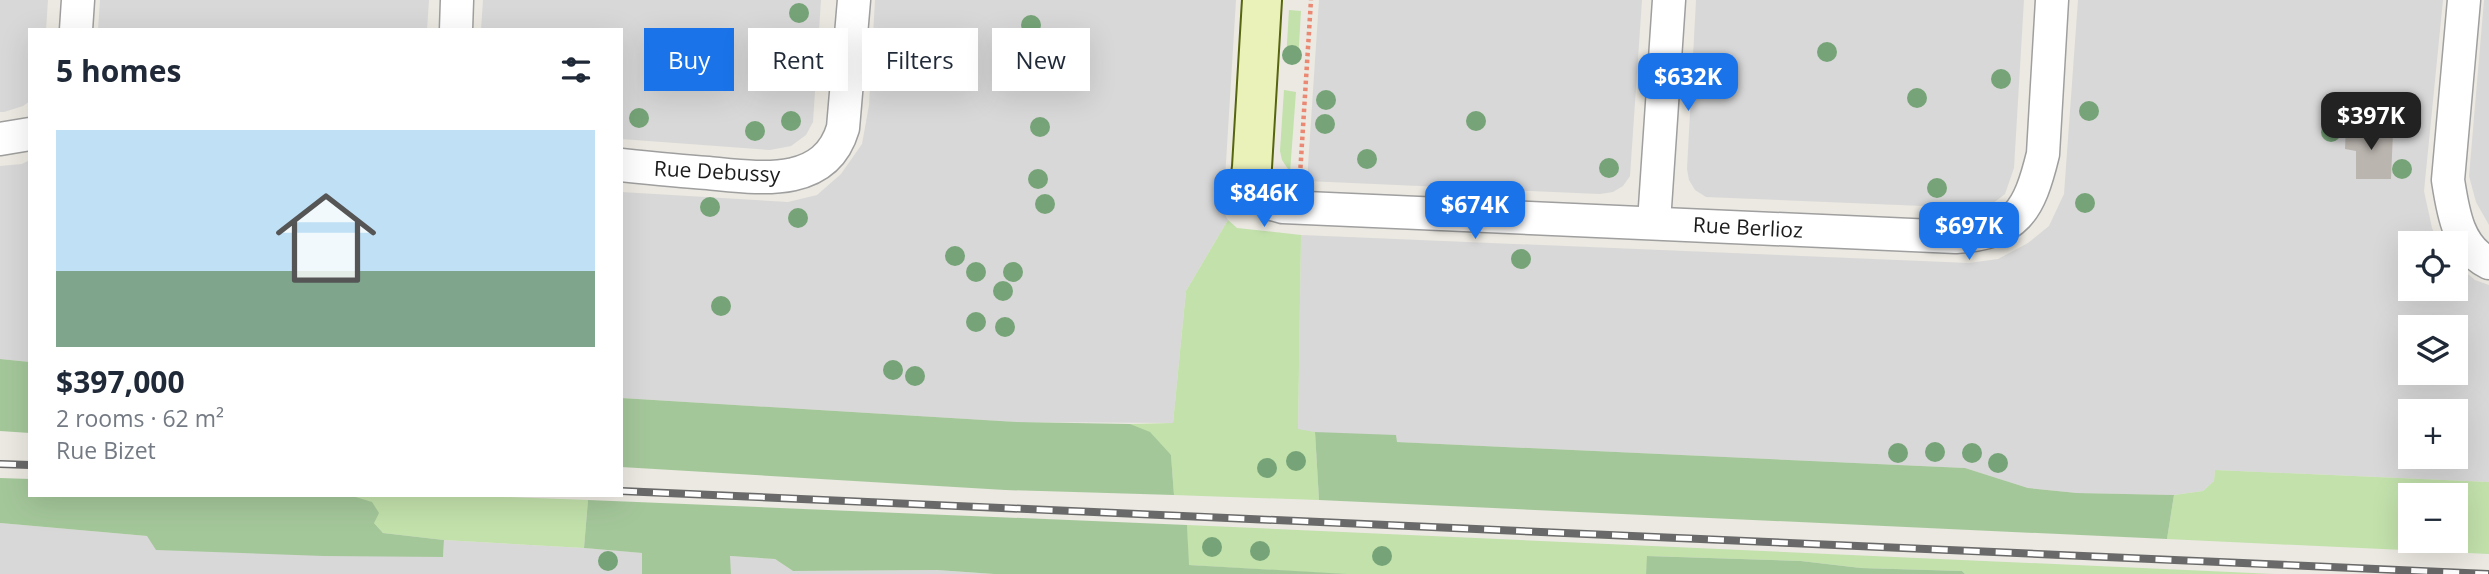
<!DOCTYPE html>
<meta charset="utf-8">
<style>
:root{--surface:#fff;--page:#f6f6f7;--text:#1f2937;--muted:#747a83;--line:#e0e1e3;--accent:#1a73e8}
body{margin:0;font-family:"Open Sans",sans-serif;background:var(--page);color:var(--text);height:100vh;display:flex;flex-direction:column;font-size:26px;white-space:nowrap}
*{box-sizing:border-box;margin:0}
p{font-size:23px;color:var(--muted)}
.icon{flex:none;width:38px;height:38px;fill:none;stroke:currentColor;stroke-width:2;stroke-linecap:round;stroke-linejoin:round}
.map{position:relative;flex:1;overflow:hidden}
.side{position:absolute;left:28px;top:28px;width:595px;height:469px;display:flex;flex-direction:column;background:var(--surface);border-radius:0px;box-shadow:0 7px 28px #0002}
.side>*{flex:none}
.top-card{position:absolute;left:644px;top:28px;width:665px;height:63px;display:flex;gap:14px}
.controls{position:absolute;left:2398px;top:231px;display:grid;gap:14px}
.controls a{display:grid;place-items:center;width:70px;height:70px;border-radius:0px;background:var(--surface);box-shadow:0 7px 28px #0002;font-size:35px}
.price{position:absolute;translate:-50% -60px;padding:0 16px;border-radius:14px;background:var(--accent);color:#fff;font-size:23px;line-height:46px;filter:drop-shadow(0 2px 4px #0008)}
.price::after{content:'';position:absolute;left:50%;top:42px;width:21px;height:16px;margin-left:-10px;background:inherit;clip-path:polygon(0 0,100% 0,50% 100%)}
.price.selected{background:#222;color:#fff}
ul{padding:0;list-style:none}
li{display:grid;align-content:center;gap:14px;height:371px;padding:0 28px}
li+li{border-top:2px solid var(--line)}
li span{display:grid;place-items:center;height:217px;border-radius:0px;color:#555}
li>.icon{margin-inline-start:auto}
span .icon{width:126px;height:126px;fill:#fffc;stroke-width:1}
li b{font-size:30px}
h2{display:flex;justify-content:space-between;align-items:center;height:84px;padding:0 28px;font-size:30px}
.pill{padding:0 24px;border-radius:0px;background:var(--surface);box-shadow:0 7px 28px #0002;font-size:24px;line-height:63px}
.pill.selected{background:var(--accent);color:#fff}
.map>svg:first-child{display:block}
.residential{fill:#d9d8d8;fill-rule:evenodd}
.grass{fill:#c2e1ab;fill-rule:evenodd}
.forest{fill:#a4c79a}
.building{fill:#bbb5af}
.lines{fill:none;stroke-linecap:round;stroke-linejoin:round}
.street-casing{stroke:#9f9f9f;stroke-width:35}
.secondary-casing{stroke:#56650f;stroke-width:42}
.path{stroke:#eb8873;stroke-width:4.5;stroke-dasharray:3.5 3.5;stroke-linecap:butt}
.street{stroke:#fff;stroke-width:32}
.secondary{stroke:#ebf2b9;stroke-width:38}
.rail-casing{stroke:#696969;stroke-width:8}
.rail{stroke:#fff;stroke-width:5;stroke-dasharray:16;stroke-linecap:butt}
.tree{fill:#76a478}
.labels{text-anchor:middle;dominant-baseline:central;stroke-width:5;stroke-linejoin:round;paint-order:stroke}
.street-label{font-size:21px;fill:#1b1b1b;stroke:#fff}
</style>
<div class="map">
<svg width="2489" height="574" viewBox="0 0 2489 574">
<rect width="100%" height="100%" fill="#ebe9e1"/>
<g class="residential">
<path d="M0 0H48L46 30H30V101L23 106 4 112H0Z"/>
<path d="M100 0H429L427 30H98Z"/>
<path d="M483 0H821L813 122 806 135 791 146 770 150 621 139V30H481Z"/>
<path d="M875 0H1236L1223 211 1228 220 1186 291 1173 423 1017 422 621 398V192L788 202 817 195 841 174 862 144 869 105Z"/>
<path d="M1319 0H1642L1630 176 1623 186 1613 192 1600 194 1307 181Z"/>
<path d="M1696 0H2024L2014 168 2005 194 1992 204 1972 208 1706 197 1695 190 1689 180 1687 169Z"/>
<path d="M2078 0H2443L2424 191 2432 228 2439 243H2410V289H2455V263L2475 280 2489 285V482L2215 470 2214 481 2203 491 2174 495 2077 493 2028 488 1965 468 1396 442 1298 430 1301 235 1969 263 1998 259 2028 243 2049 226 2064 194ZM2410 327H2455V373H2410ZM2410 411H2455V457H2410Z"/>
<path d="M2484 0H2489V225L2476 202 2469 176Z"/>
<path d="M30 160V362L0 359V166L22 164Z"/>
<path d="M0 523 147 536 443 557 444 540 584 548 643 553 642 574H0Z"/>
<path d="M729 556 775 559 793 571 937 570 994 574H731Z"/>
</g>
<g class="grass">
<path d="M1289 10 1301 11 1298 61 1286 60Z"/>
<path d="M1284 90 1296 92 1290 172 1282 160 1280 151Z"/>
<path d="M1228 220 1237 228 1301 235 1298 429 1315 432 1319 500 1174 495 1171 455 1130 424 1173 423 1186 291Z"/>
<path d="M2215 470 2489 482V554L2167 539 2174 495 2203 491 2214 481ZM2455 495V541H2410V495Z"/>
<path d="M349 495H449L588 500 584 548 444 540 383 533Z"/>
<path d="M1187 525 2274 574H1965L1962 571 1861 568 1801 561 1648 556 1646 574H1338L1188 565Z"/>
</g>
<g class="forest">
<path d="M0 359 30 362V433L0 431Z"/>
<path d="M621 398 1017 422 1130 424 1150 432 1171 455 1174 495 1005 490 621 467Z"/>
<path d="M1315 432 1396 435 1397 442 1965 468 2028 488 2077 493 2174 495 2167 539 1319 500Z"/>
<path d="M0 478 30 479V495H349L372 502 379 513 374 523 383 533 444 540 443 557 323 556 156 550 147 536 0 523Z"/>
<path d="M588 500 1187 525 1189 565 1347 574H994L937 570 793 571 775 559 730 556 731 574H642V553L584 548Z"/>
<path d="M1647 556 1801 561 1861 568 1962 571 1965 574H1646Z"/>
</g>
<path class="building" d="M2346 126 2393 132 2391 179H2356V151L2345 149Z"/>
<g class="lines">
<defs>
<g id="street">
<path d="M2464 0 2448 180C2453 212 2458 248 2489 263"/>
<path d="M76 30 78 0"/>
<path d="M456 30 457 0"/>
<path d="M0 139 30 134"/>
<path d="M621 165C650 168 679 171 708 173 759 178 825 189 843 128L854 0"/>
<path d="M1257 192 1272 204 1283 207 1956 237C2017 233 2029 211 2043 154L2052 0"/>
<path d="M1654 222 1669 0"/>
</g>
<path id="secondary" d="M1257 192 1251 175 1252 167 1262 0"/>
</defs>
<use href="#street" class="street-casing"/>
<use href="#secondary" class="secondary-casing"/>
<path class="path" d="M1300 175 1311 0"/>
<use href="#street" class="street"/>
<use href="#secondary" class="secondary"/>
<defs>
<g id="rail">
<path d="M0 464 30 465"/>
<path d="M621 491 2488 574"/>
</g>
</defs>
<use href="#rail" class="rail-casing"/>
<use href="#rail" class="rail"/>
</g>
<g class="tree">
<circle cx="799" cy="13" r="10"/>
<circle cx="1031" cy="25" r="10"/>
<circle cx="894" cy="47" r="10"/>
<circle cx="1827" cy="52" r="10"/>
<circle cx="1292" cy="55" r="10"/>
<circle cx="1715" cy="63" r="10"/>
<circle cx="1029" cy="69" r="10"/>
<circle cx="2001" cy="79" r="10"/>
<circle cx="1917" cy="98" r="10"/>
<circle cx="1326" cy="100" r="10"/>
<circle cx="2089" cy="111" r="10"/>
<circle cx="639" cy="118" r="10"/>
<circle cx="791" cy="121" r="10"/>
<circle cx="1476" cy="121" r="10"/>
<circle cx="1325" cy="124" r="10"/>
<circle cx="1040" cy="127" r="10"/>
<circle cx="755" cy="131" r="10"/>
<circle cx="2331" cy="132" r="10"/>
<circle cx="1367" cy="159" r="10"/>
<circle cx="1609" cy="168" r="10"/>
<circle cx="2402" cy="169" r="10"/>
<circle cx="1038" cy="179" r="10"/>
<circle cx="1937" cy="188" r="10"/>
<circle cx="2085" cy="203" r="10"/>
<circle cx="1045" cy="204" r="10"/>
<circle cx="710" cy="207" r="10"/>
<circle cx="798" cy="218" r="10"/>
<circle cx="955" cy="256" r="10"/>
<circle cx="1521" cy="259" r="10"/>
<circle cx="976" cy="272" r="10"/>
<circle cx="1013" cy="272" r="10"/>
<circle cx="1003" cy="291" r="10"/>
<circle cx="721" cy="306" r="10"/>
<circle cx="976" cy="322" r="10"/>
<circle cx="1005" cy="327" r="10"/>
<circle cx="893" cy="370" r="10"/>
<circle cx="915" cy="376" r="10"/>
<circle cx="1935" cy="452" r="10"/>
<circle cx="1898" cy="453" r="10"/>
<circle cx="1972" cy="453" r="10"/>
<circle cx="1296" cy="461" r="10"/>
<circle cx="1998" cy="463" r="10"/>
<circle cx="1267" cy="468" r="10"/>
<circle cx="1212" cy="547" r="10"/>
<circle cx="1260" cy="551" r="10"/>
<circle cx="1382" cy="556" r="10"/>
<circle cx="608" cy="561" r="10"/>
</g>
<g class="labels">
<g class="street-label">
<text transform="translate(717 171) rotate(3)">Rue Debussy</text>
<text transform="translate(1748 227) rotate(3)">Rue Berlioz</text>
</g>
</g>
</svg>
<div class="controls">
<a><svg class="icon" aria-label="locate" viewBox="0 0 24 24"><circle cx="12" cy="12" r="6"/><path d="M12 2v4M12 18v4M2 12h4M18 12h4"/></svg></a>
<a><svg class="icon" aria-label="layers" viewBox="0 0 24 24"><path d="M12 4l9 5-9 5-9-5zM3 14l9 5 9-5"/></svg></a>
<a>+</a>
<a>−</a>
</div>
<b class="price" style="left:1688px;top:113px">$632K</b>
<b class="price selected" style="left:2371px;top:152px">$397K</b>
<b class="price" style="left:1264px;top:229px">$846K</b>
<b class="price" style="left:1475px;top:241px">$674K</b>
<b class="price" style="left:1969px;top:262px">$697K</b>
<div class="top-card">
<a class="pill selected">Buy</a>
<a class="pill">Rent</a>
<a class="pill">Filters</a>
<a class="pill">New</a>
</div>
<section class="side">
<h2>5 homes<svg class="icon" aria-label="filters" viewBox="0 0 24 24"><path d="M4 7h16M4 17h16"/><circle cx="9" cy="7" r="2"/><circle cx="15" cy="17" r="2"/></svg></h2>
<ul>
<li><span style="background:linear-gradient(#bfe0f5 65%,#7fa58c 0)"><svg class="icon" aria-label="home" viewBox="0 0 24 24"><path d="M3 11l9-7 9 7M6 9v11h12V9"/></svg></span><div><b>$397,000</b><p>2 rooms · 62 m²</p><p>Rue Bizet</p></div></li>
</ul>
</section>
</div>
